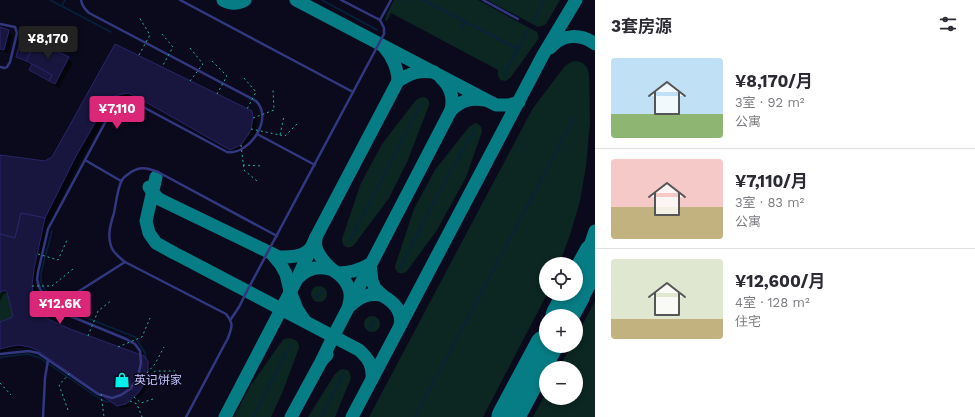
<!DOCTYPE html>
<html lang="zh">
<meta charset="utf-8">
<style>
:root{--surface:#fff;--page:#f2f2f3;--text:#2b2b33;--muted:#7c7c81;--line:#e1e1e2;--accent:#db2777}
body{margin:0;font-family:"Work Sans","Noto Sans SC",sans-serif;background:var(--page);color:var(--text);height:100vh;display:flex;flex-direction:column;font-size:15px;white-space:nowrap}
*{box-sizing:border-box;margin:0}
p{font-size:13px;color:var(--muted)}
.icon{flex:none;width:22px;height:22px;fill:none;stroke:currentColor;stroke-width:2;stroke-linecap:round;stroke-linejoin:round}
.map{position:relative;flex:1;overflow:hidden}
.details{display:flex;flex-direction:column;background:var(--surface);width:380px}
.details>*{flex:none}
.buttons{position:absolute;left:539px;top:257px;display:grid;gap:8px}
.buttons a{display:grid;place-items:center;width:44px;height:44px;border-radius:50%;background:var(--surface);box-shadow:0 2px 6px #0003;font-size:20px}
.price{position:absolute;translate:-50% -34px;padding:0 9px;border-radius:4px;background:var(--accent);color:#fff;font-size:13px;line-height:26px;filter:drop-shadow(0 1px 2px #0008)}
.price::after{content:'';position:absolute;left:50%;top:24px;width:12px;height:9px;margin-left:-6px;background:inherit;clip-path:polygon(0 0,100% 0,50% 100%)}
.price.selected{background:#222;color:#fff}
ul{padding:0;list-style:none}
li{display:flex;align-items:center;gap:12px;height:100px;padding:0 16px}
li+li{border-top:1px solid var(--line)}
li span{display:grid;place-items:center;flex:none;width:112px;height:80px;border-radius:4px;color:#555}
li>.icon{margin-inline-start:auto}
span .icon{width:48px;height:48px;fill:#fffc;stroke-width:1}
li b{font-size:17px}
h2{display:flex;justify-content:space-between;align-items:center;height:48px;padding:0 16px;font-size:17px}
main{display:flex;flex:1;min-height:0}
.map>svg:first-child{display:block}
.green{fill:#0c2622}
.shadow{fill:#0007}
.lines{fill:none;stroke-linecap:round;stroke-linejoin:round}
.stream{stroke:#07223e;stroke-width:1.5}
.taxiway{stroke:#067d84;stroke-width:13}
.runway{stroke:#067d84;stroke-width:33}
.building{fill:#18153e;stroke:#2a256c}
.path{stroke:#24b49a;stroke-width:1;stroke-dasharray:2 3;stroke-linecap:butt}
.lane{stroke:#31387f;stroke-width:2.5}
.path-bridge{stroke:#24b49a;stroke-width:1;stroke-dasharray:2 3;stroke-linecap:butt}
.labels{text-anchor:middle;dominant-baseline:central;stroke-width:3;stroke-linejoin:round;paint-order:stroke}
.poi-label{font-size:12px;fill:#c5c5ff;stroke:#0b0a1c;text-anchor:start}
</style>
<main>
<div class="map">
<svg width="595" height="417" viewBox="0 0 595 417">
<rect width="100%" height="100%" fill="#0b0a1c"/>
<g class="green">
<path d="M394 0H478L537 32 539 38 511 77 506 81 500 80 498 75V70L391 13 387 21 385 20 387 14Z"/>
<path d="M487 0H560L546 24 542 26 538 27Z"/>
<path d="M576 61C584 63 587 65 589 74L590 122 586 166 580 201 570 235 559 264H546V294H547L483 417H369L533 108 565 66 571 62Z"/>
<path d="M422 97C427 97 430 100 429 105L408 160 389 198 354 245C349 250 342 247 342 239L361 183 382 144 416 100Z"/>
<path d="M475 123C480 124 482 127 482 132L466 177 437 230 407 271C402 276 395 273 395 266L414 209 435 170 469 127Z"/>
<circle cx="319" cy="294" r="8"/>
<path d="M5 290 7 292 13 316 11 318 0 322V293L1 291Z"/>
<path d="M595 301V417H533L546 393V398H576V368H559L571 346H576V337Z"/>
<circle cx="372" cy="324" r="8"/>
<path d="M289 338C295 339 300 342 299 348L283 391 271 417H234L251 385 282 341 284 339Z"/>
<path d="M343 369 347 370 349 371 351 378 335 417H308L335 374 340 370Z"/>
</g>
<g class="shadow">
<path d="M0 29 9 31 13 35 8 53 0 51Z"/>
<path d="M42 33 75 43 78 46 75 52 45 37Z"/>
<path d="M28 37 68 58 73 63 59 88 33 73 30 70 32 65 22 61 17 57Z"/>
<path d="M115 45 251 112 256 117 257 123 255 134 249 144 245 149 235 154 140 100 133 97H127L119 100 113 104 81 160 50 222 48 221 37 273 35 290 37 304 41 312 49 321 69 330 147 361 150 365 151 374 148 386 141 396 129 406 121 408 42 353 33 350 23 348H15L5 351 0 354V324L14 318 8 293 4 294 0 301V156L46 162 53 158Z"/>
</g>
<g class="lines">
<g class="stream">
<path d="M50 0 111 32"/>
<path d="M322 0 377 30"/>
<path d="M423 0 518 49"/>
<path d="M409 2 410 0"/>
<path d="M62 6 65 0"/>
<path d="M533 21 544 0"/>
<path d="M461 29 465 22"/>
<path d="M504 75 528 29"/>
<path d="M52 231 41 273V282L44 288 57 306 135 337 145 353 146 359"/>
<path d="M350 240 422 102"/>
<path d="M400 268 433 203 474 130"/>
<path d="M317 298 322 290"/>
<path d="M369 329 375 319"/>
<path d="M0 358 2 357 28 354 40 358 100 399 107 402 111 401"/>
<path d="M253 417 291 344"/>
<path d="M321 417 344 373"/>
<path d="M415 417 574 118"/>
</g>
<g class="taxiway">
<path d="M223 0C230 4 238 4 245 0"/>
<path d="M296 0 496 105H509L519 102"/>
<path d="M384 47C392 56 398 69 398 81"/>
<path d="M550 48C562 34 581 33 595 44"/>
<path d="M441 78C451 87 454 97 451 110"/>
<path d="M156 177 146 221 149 233 156 243 174 253 180 256 359 350C369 359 373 366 372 379"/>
<path d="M149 187 154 194 159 199 279 257C292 257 302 257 311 248"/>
<path d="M316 237C316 240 315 244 316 247 318 256 327 265 334 271"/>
<path d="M272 254 281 265 286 274 290 291 297 309 305 321"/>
<path d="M337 273C347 281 353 291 349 304"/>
<path d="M337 273C350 273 360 270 370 264L372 281 375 288 382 295"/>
<path d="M297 279 316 237 398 81C411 73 418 70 434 72"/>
<path d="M576 283 587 255 595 231"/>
<path d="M375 292C389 298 404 308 400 326"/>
<path d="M350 306C360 296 369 293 382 295"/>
<path d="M562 315 571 294"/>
<path d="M322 360 333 337 451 110C463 100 469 98 485 100"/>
<path d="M225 417 297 279C307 268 319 265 333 270"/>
<path d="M291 417 322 360 327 355"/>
<path d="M352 417 543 55 576 0"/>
</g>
<g class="runway">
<path d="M576 289 595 254"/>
<path d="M562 316 574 294"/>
<path d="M508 417 546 346"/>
</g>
</g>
<g class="building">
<path d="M45 26 76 42 72 50 41 34Z"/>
<path d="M0 27 9 30 4 50 0 49Z"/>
<path d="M22 34 29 36 37 41 26 61 16 57Z"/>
<path d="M37 41 69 57 55 84 49 81 52 75 26 61Z"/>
<path d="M115 44 252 111 253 118 251 129 248 135 241 145 230 150 135 96 128 93 122 94 115 96 109 99 106 104 76 156 45 218 21 213 15 238 0 234V155L45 161 52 157Z"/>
<path d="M32 64 52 75 49 81 29 70Z"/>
<path d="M21 213 45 218 34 269 32 286 35 300 38 308 44 315 50 320 70 329 144 356 148 361V370L145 383 138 393 126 404 117 406 37 350 29 347 19 345 12 346 0 349V322L11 318 13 316 7 292 5 290 1 291 0 293V234L15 238Z"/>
</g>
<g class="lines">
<g class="path">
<path d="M280 135 285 136 298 123"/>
<path d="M243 165 262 166"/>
<path d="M147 373 155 364 164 347"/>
<path d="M146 378 155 371H175"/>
<path d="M0 383 11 395"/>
<path d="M134 397 141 403 156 398"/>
<path d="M130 401 137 404 142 417"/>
</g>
<g class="lane">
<path d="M180 0 353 92"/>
<path d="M341 0 380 20 391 0"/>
<path d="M483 0 518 19"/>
<path d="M0 24 15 27 17 33 10 62 7 67 5 68 0 67"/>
<path d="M257 134 315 165"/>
<path d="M85 160 121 181"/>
<path d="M54 307 125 262"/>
<path d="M231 319 239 307 247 291 384 34V28L380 20"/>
<path d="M0 354 29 351 38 353 98 394 112 398 121 395 130 389 135 382 139 372 141 363 140 351 135 344 126 339 58 311 50 303 40 289 37 280 38 272 48 229 115 104C121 100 125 99 132 101L227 152C250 155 274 118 256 101L89 13C85 9 82 6 81 0"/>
<path d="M43 417 45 378 48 360"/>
<path d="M186 417 228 338C232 327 234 324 226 314L125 262C119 257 113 253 111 246 107 235 111 223 114 213 116 203 117 192 121 182 122 179 124 177 127 175 138 166 146 167 158 172L277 236"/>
</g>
<g class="path-bridge">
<path d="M162 34 173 47 162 67"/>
<path d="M139 55 150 35 139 17"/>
<path d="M212 61 227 76 217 94"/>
<path d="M244 78 256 92 247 109"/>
<path d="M190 81 203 64 190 48"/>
<path d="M253 118 274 110 273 89"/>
<path d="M251 129 280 135 284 116"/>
<path d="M241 145 244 170 257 181"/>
<path d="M38 254 58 260 67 240"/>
<path d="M32 286H52L73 269"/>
<path d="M88 336 98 311 112 300"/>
<path d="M118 347 142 337 150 318"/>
<path d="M101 394 104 417"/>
<path d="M68 410 59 385 70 373"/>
</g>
</g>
<defs>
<symbol id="shop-bare" viewBox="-9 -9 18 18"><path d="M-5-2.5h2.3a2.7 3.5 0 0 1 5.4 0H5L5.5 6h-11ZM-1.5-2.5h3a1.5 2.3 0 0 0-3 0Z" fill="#00f0eb" stroke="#0b0a1c" stroke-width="2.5" paint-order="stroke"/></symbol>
</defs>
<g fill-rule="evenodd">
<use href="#shop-bare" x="111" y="369" width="22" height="22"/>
</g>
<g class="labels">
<g class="poi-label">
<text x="134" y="380">英记饼家</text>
</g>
</g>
</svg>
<div class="buttons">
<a><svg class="icon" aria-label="locate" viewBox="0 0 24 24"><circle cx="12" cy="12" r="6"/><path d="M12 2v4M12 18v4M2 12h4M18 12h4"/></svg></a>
<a>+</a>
<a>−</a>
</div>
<b class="price selected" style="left:48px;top:60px">¥8,170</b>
<b class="price" style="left:117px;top:130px">¥7,110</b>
<b class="price" style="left:60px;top:325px">¥12.6K</b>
</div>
<section class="details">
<h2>3套房源<svg class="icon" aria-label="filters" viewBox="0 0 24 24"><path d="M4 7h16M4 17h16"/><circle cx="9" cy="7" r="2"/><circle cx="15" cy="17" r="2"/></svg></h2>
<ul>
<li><span style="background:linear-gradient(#bfe0f5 70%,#8fb573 0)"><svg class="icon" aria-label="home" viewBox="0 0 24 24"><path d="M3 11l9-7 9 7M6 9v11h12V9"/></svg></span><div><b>¥8,170/月</b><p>3室 · 92 m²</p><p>公寓</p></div></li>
<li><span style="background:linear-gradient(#f6c9c9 60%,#c2b280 0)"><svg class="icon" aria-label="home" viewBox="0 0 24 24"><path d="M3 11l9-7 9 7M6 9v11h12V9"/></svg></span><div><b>¥7,110/月</b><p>3室 · 83 m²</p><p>公寓</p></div></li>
<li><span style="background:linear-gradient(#dfe7d0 75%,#c2b280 0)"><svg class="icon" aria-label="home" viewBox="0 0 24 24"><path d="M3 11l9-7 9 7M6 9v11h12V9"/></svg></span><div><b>¥12,600/月</b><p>4室 · 128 m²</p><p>住宅</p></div></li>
</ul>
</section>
</main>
